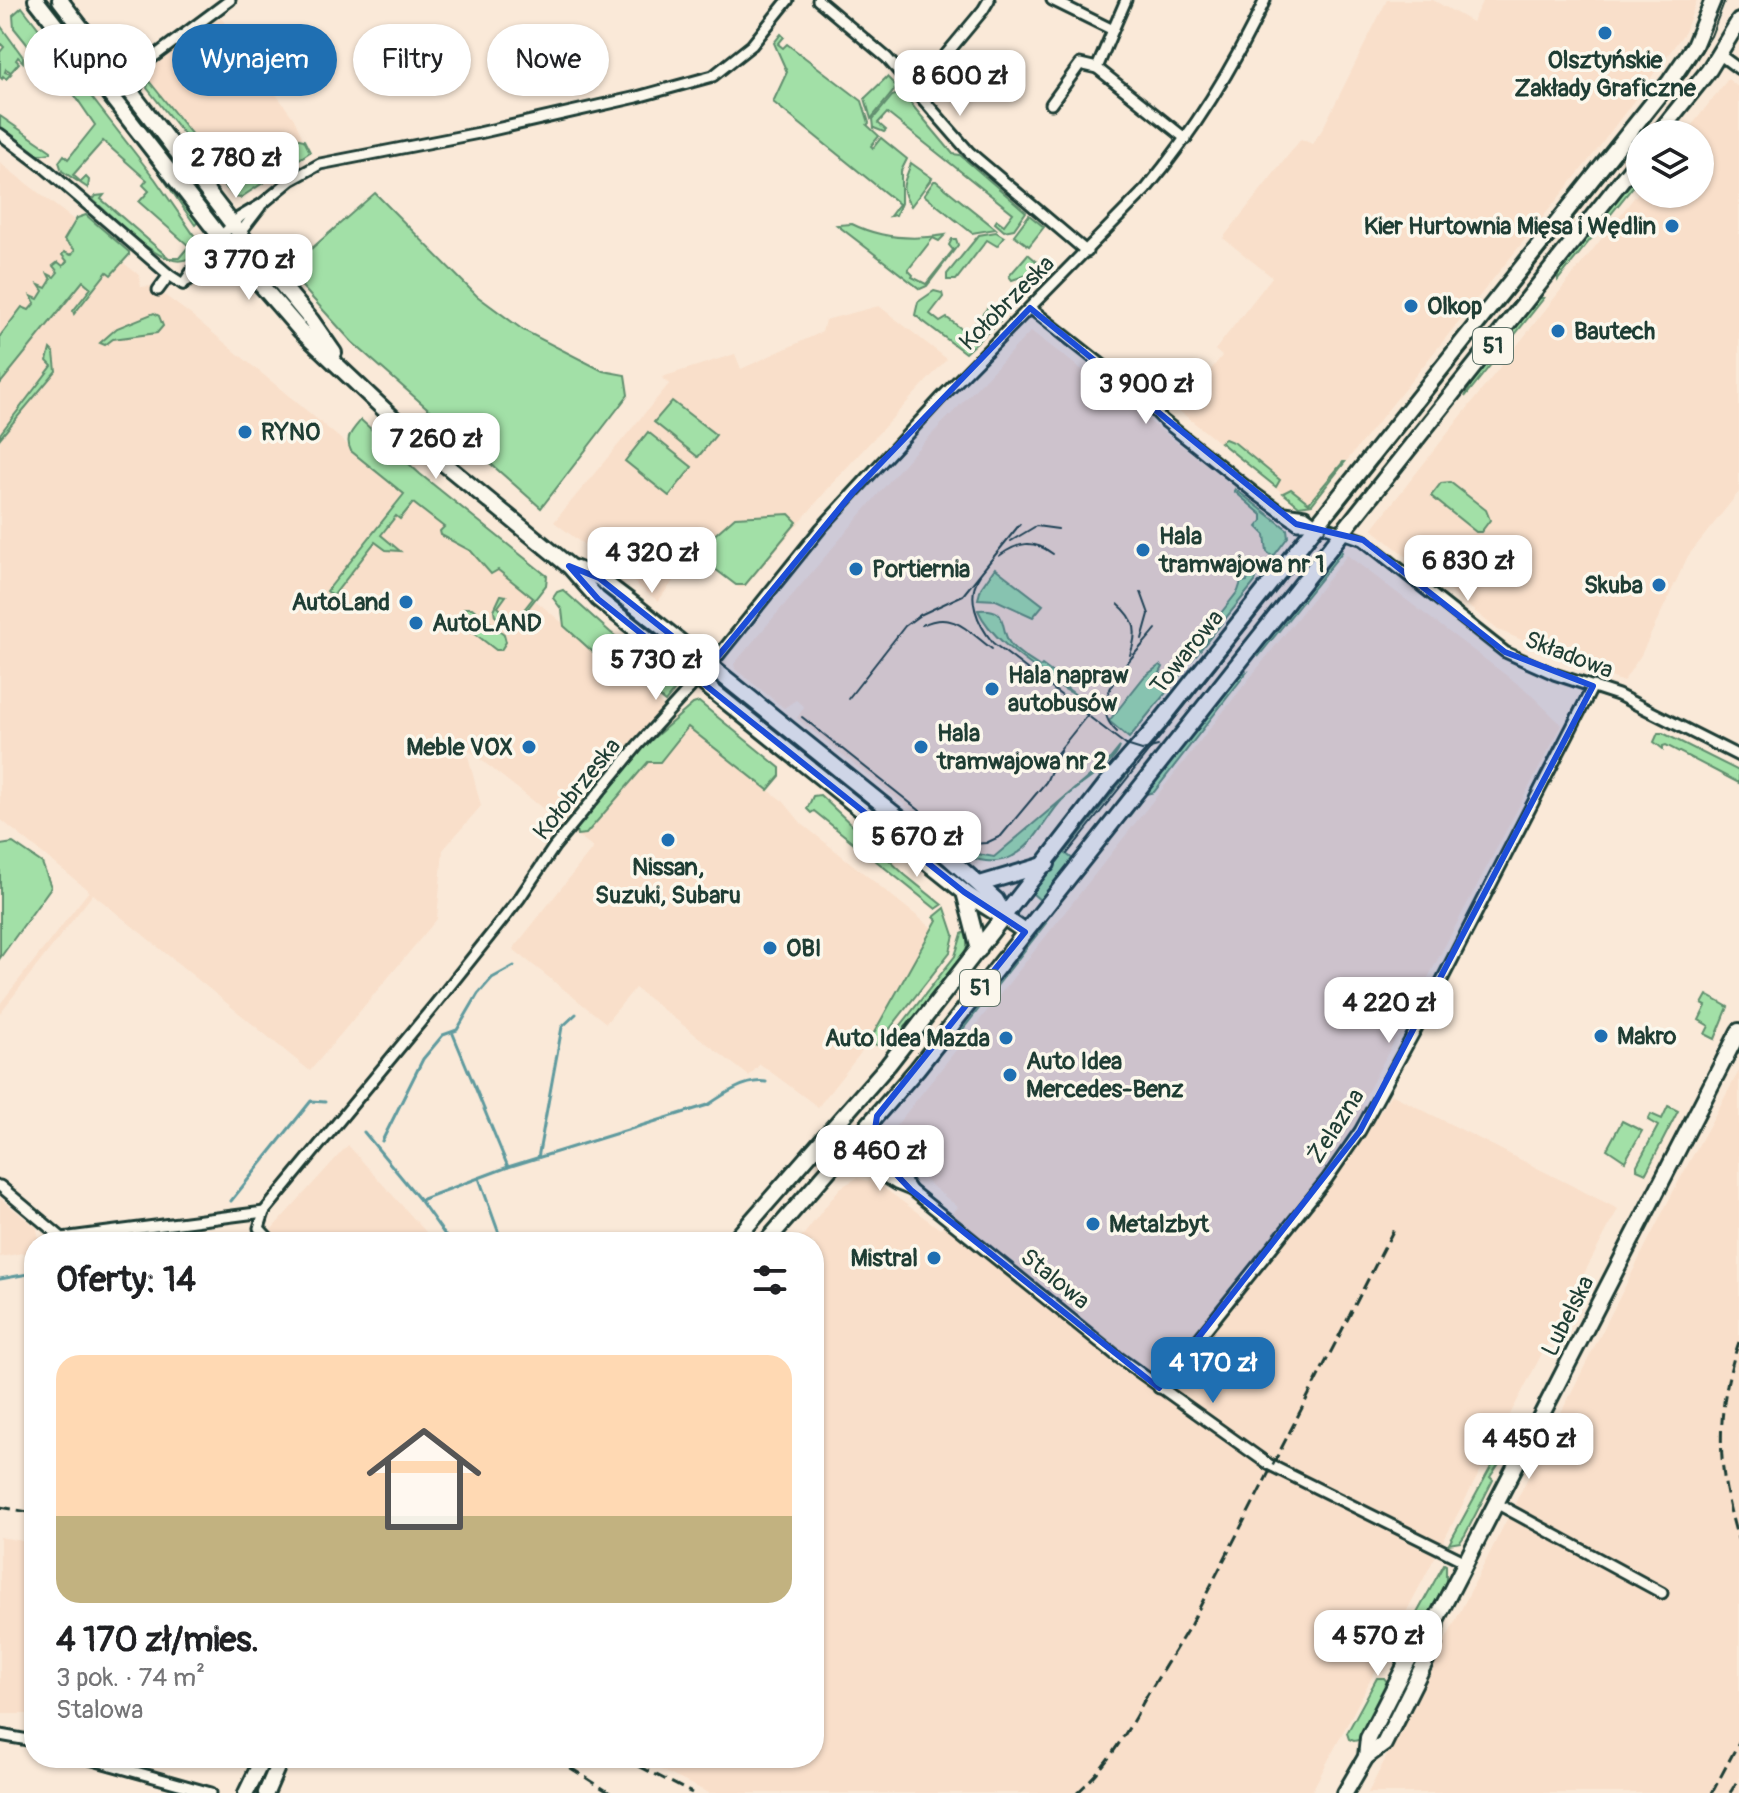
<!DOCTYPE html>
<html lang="pl">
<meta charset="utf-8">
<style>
:root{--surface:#fff;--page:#f2f2f2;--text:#202124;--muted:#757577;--accent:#1f6fb2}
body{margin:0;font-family:Pangolin,sans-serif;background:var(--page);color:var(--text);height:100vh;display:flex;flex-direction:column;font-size:30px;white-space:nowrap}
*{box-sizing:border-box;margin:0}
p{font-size:26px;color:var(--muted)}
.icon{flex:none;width:44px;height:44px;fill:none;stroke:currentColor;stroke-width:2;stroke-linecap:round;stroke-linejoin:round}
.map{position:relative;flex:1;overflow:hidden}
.sheet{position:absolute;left:24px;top:1232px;width:800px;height:536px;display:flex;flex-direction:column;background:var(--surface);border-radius:32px;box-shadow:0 2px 6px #0004}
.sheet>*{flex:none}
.guide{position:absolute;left:24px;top:24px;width:800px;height:72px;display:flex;gap:16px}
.buttons{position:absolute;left:1626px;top:120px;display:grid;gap:16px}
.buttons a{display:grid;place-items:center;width:88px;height:88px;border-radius:50%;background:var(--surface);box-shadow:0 2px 6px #0004;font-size:40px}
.price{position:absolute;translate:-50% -68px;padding:0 18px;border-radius:16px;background:#fff;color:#222;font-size:26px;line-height:52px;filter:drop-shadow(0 2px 4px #0008)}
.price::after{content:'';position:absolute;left:50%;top:48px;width:24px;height:18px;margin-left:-12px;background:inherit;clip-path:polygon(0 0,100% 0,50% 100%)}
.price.current{background:var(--accent);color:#fff}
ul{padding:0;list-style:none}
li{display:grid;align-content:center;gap:16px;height:424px;padding:0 32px}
li span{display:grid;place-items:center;height:248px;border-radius:24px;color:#555}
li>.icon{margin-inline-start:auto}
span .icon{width:144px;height:144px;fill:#fffc;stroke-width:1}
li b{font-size:34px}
h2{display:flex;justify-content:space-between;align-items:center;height:96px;padding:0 32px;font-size:34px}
.tag{padding:0 28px;border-radius:36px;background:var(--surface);box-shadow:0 2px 6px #0004;font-size:28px;line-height:72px}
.tag.current{background:var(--accent);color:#fff}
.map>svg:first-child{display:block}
.built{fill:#f9dfca}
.green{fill:#a2e0a7;stroke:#608e6e;stroke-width:2}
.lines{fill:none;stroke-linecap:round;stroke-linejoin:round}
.stream{stroke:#5f9a9e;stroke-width:3}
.street-casing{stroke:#1f3d34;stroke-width:15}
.secondary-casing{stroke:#1f3d34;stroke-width:20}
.primary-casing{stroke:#1f3d34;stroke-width:20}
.street{stroke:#fbf7ec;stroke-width:9}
.secondary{stroke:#fbf7ec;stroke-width:14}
.primary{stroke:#fbf7ec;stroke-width:14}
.tram{stroke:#1f3d34;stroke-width:2}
.rail{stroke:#1f3d34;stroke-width:3;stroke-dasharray:12 6;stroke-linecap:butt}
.marked{fill:#1d4ed8;fill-opacity:0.2;stroke:#1d4ed8;stroke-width:6;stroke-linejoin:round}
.poi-dot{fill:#1f6fb2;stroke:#fbf7ec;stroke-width:3}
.labels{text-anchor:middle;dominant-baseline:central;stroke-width:7;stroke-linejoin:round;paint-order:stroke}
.shield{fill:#fbf7ec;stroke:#61756b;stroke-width:2}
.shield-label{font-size:22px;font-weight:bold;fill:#1f3d34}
.poi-label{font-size:24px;font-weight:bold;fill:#1f3d34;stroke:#fbf7ec;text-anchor:start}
.street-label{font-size:24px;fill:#1f3d34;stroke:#fbf7ec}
</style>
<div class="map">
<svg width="1739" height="1793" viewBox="0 0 1739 1793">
<rect width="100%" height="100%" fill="#fae9d8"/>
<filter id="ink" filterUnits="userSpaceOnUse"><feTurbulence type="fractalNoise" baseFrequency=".0125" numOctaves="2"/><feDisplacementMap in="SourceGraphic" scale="16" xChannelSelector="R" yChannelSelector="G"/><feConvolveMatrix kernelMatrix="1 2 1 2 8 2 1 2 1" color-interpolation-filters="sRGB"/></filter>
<g filter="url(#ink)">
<g class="built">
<path d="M1387 0H1433L1472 22 1483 0H1697L1685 32 1597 150 1312 504 1299 506 1178 410 1222 356 1215 350 1272 277 1223 238 1301 139 1312 144 1322 130Z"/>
<path d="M221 18 294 119 302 137 232 189 147 81 150 65Z"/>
<path d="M1728 79 1739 88V492L1688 556 1641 655 1623 682 1498 630 1372 529 1640 190V194H1700V134H1685Z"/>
<path d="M0 163 113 250 121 261 139 275 141 287 152 286 190 314 688 727 784 802 802 824 932 928 871 1040 818 1107 760 1064 749 1076 635 988 606 1023 513 949 593 848 466 748 481 806 443 850 437 919 310 1071 93 894 0 1013V1004L89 891 0 819Z"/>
<path d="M879 306 947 359 838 477 744 588H739L694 554 658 601 554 522 669 384 662 377 735 354 741 369 822 332 825 320Z"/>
<path d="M1031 331 1199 459 1287 529 1288 534 1111 758 994 858 961 850 797 718 804 707 796 700 784 708 735 669 734 664 908 459Z"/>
<path d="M1347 555 1527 691 1562 725 1361 1104 1378 1115 1391 1094 1618 1209 1311 1793H709L636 1758H814V1242H798L840 1188 857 1178 877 1183 940 1229 958 1207 881 1145Z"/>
<path d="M1739 1071V1793H1368L1674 1190Z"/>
<path d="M348 1145 378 1179 435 1242H260Z"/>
<path d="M0 1198 37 1228 39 1242H34V1251L0 1257Z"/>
<path d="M0 1537 34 1543V1714H0Z"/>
</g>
<g class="green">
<path d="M29 6 36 11 199 221 195 225 158 171Z"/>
<path d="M22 7 69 68 60 81 36 62 31 49 14 28 13 15Z"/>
<path d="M0 25 23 57V62L18 57 16 60 19 63 11 72 6 69 5 72 11 74 6 79 3 76 2 79 0 77V52L4 47 0 43Z"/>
<path d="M781 34 784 37 778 44 783 48 787 44 862 101 869 123 867 125 879 136 871 146 873 148 881 138 907 159 901 171V203L896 215 890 216 899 204 773 102 787 72 774 43Z"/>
<path d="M72 72 155 179 200 244C180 294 115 217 93 200L96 196 104 195 101 199 169 258H179L189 246 139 202 149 191 143 185 147 180 103 141 73 175 81 182 86 177 89 180 88 188 62 171 59 162 64 155 68 159 95 125 69 87 63 83Z"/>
<path d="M887 77 897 87 871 119 865 98Z"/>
<path d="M149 81 229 181 242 183 259 170 257 166 262 163 268 164 281 154V148L295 138 304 140 310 152 240 198 235 197 215 176 209 161 196 144 182 132 147 88Z"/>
<path d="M902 93 953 154 960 155 1026 212 1014 229 1004 231 995 223 997 220 1004 225 1013 213 887 113 878 123 886 130 884 132 874 128 873 119 892 96Z"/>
<path d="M0 116 51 151V153L38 155 0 126Z"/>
<path d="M911 163 932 178 911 206C897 186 906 181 911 163Z"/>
<path d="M1640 173V178L1558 280V273L1631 179Z"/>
<path d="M934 181H936L996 229 972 233 924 195Z"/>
<path d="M375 193 477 296 523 330 603 371 625 375 628 395 541 508 352 342 287 270Z"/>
<path d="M86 215 129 252V255L111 275 107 272 74 314 73 311 91 288 83 281 0 384V336L22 307 29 310 35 303 31 296 38 299 43 291 39 285 46 288 51 280 48 274 54 277 58 272 53 266 58 262 63 266 67 261 62 255 64 252 71 255 75 250 64 240 77 218Z"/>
<path d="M1029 215 1044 227 1029 246 1014 235Z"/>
<path d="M852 224C880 238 914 240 945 235L939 241 933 238 908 270 913 275 912 277 926 284 953 250 949 245 952 239H956L958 245 927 286 920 289 837 225Z"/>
<path d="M996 232 1004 237 997 246 987 240 956 280H947V274L979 235Z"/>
<path d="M1028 254 1042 266V270L1012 280 1009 276Z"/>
<path d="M934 291 942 293 943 297 930 314 940 322 947 318 967 333 990 305 999 314 1001 320 965 353 915 315 918 302Z"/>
<path d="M1540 298H1544L1465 397 1473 380Z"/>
<path d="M154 313 159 316 163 326 157 333 113 339 105 345 100 343 117 328Z"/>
<path d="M50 349 54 353 56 371 0 438V434L52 366 47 361Z"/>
<path d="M672 401 716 435 698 457 654 422Z"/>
<path d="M361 420 420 474 547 576 546 585 518 621 505 623 495 616 494 610 501 595 506 596 498 607 502 611 500 614 506 619 509 616 515 621 533 598 498 570 491 574 471 551 441 535 440 531 444 527 413 503 400 519 396 516 381 535 400 551 386 550 375 542 333 596 327 591 404 494 351 451C344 437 353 430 361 420Z"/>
<path d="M648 432 692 467 669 496 625 461Z"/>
<path d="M1225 439 1235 443 1280 480 1276 487 1220 442Z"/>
<path d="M1343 462H1345L1312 504 1299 506 1283 493 1291 489 1309 503Z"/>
<path d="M1450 482 1486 510 1490 520 1481 532H1476L1431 496 1441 483Z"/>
<path d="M1235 489 1287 529 1288 537 1273 557 1267 552 1265 535 1257 527 1262 521V515L1234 491Z"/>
<path d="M789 514 797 522 745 585H736L694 553 735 517Z"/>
<path d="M1340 550 1342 552 1258 657 1261 644 1285 619Z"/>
<path d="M995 568 1043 605 1033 617 996 600 978 599 981 588Z"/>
<path d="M1251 574 1257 575 1255 582 1192 660 1190 659V653L1238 591 1241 582 1247 581Z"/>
<path d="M563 590 610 632 676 683 678 686 665 702 619 664 613 670 564 626 562 610 553 598 557 592Z"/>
<path d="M464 608H472L504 634 506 642 501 650H496L465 626Z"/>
<path d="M978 610C1009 607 999 625 1009 642 1015 652 1030 660 1040 667L1042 665 1066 683 1064 686 1076 695 1064 689C1037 668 992 642 978 610Z"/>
<path d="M1160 665 1163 667 1160 673 1168 680 1179 667 1182 673 1129 738 1109 721 1144 677Z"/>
<path d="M1247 672 1154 792 1146 794 1128 818 1137 801 1237 675Z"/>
<path d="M699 702 780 768V776L768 790 688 727 660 762H648L586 834 577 835 576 829 642 748 693 704Z"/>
<path d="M1658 733H1663L1739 771V783L1666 745 1663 746V749L1654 742Z"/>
<path d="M1120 747C1113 768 1079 783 1062 800 1046 817 1035 845 1013 856 997 865 974 862 961 851L994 857 1111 758Z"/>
<path d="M1129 768V772L1065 853 1074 860 1041 901 1032 893Z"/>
<path d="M820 795 905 875 942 905 936 909 814 811 811 813 807 809 813 796Z"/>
<path d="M13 843 42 863 51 887 0 958V845Z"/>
<path d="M945 908 954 935 950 952 877 1045 874 1044 871 1038 937 920 934 917Z"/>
<path d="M1045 917 1046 923 949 1047 950 1039Z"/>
<path d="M967 931V946L961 963 892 1042 884 1047 955 956 962 934Z"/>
<path d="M1707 995 1728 1007 1715 1039 1705 1034 1709 1026 1699 1020 1706 1006 1702 1004Z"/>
<path d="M1668 1106 1678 1111 1646 1173 1637 1169V1165L1658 1126 1648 1120 1651 1114 1662 1119Z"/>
<path d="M1622 1121 1642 1131 1625 1161 1607 1149Z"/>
<path d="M1497 1456 1502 1459 1490 1477 1493 1480 1465 1535 1460 1542 1449 1544Z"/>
<path d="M1444 1564 1446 1565V1582L1414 1641 1399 1646Z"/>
<path d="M1377 1678H1384L1389 1684 1363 1739 1354 1741 1349 1739 1347 1733Z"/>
</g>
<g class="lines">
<g class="stream">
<path d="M453 1034 508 1167"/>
<path d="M364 1132 420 1200 508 1167 708 1105C724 1094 746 1079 766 1082"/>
<path d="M382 1141 423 1059 443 1035 457 1030 478 994 492 978 514 966"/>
<path d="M538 1158 562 1027 576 1014"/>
<path d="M479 1178 502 1242"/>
<path d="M420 1200 450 1242"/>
<path d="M231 1201 311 1101 325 1102"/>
<path d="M202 1242 220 1239 226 1234"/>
<path d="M0 1279 34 1273"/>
</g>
<defs>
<g id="street">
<path d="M818 0 887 58 969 152 1087 252"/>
<path d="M1052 0 1113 30 1126 0"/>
<path d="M1720 55 1739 69"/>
<path d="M112 67 148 61 230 0"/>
<path d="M1097 68 1113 30"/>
<path d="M913 89 929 75 983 10 989 0"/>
<path d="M133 95 148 61"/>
<path d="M1051 104 1080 64 1097 68 1186 139"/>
<path d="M0 134 45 168 169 275 183 284"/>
<path d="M187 281 217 263 260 207"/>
<path d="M183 284 203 255 240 217 262 204 291 180 320 164 479 133 637 97 713 76 752 45 788 0"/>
<path d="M158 290 169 275"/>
<path d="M1030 308 1139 394 1163 420 1256 494 1298 524H1317"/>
<path d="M1284 512 1305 515 1317 524 1363 540 1505 652 1554 674 1618 695 1739 756"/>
<path d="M835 1126 853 1142 862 1143 872 1149 902 1176 911 1190"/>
<path d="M853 1142 855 1155 859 1161 896 1184 911 1190 1118 1357 1268 1464 1466 1562"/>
<path d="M0 1186 62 1238 264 1212 433 1007 519 899 554 847 638 745 710 666 821 528 940 399 1146 189C1194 131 1233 69 1265 0"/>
<path d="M264 1212 259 1228 272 1242"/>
<path d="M1159 1388 1327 1179 1360 1131 1426 1011 1593 686"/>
<path d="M1496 1503 1662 1593"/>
<path d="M0 1735 34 1741"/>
<path d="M86 1758 211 1793"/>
</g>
<g id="secondary">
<path d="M36 0 229 248 300 330 426 449 569 566 598 599 964 892C984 907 1006 917 1025 932"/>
<path d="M60 0 240 234 311 320 334 353"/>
<path d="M574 568 599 578 637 607 948 857 996 900 1006 917"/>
<path d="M980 884 1047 864"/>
<path d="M964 892 979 950"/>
<path d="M1366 1757 1384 1744 1434 1644 1436 1620"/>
<path d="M1345 1793 1366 1757 1368 1738 1405 1666 1420 1639 1436 1620 1739 1031"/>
</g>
<g id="primary">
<path d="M1658 134 1709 70 1739 21"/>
<path d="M733 1242 888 1065 1107 783 1160 722 1670 81 1694 46 1713 0"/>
<path d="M766 1242 917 1069 1640 157"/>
<path d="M246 1793 263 1758"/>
<path d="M266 1793 281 1758"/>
</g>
</defs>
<use href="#street" class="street-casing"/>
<use href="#secondary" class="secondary-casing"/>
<use href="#primary" class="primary-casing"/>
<use href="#street" class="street"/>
<use href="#secondary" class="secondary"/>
<use href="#primary" class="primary"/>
<g class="tram">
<path d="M1011 541 1036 526 1058 529"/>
<path d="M999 556C1018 542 1033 539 1053 554"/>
<path d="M980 575C965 597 978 624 993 643L1126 745 1142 750 1158 746"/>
<path d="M1141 592 1149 614 1142 639"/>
<path d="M1118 604C1137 620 1138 633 1130 655"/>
<path d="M922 625C953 610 968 631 992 649"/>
<path d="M848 699 905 626 920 615 963 595 1020 524"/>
<path d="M802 717 948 833 962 841 974 844 986 843 1001 836 1046 782 1061 749"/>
<path d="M1117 732C1082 701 1135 656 1156 629"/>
<path d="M1053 758 1093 708"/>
<path d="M1067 854 1685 77 1711 36 1725 0"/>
</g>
<g class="rail">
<path d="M1739 1342C1714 1414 1717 1471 1739 1542"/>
<path d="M0 1507 34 1513"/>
<path d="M1143 1702 1191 1624 1395 1227"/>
<path d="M555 1758 610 1793"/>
<path d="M623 1758 692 1793"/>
<path d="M1077 1793C1108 1765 1129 1730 1148 1693"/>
<path d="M1712 1793 1739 1742"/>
<path d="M1730 1793 1739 1778"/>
</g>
</g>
</g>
<path class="marked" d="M1030 308 1296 524 1363 540 1505 652 1593 686 1360 1131 1159 1388 911 1190 872 1149 877 1116 1025 932 964 892 674 660 598 599 569 566 599 578 710 666 853 492Z"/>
<g class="poi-dot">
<circle cx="1605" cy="33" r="8"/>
<circle cx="1672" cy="226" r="8"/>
<circle cx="1411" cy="306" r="8"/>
<circle cx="1558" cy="331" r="8"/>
<circle cx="245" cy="432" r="8"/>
<circle cx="1143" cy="550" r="8"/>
<circle cx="856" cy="569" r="8"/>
<circle cx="1659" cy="585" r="8"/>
<circle cx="406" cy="602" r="8"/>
<circle cx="416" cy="623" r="8"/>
<circle cx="992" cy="689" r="8"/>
<circle cx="529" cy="747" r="8"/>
<circle cx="921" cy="747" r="8"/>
<circle cx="668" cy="840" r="8"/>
<circle cx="770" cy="948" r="8"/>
<circle cx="1601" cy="1036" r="8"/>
<circle cx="1006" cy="1038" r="8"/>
<circle cx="1010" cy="1075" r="8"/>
<circle cx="1093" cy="1224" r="8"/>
<circle cx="934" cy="1258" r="8"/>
</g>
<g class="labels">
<g class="shield">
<rect x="1473" y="328" width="40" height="36" rx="6"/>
<rect x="960" y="970" width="40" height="36" rx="6"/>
</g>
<g class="shield-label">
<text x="1493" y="346">51</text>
<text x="980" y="988">51</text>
</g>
<g class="poi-label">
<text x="1605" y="60" text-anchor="middle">Olsztyńskie<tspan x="1605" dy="28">Zakłady Graficzne</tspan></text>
<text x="1656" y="226" text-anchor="end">Kier Hurtownia Mięsa i Wędlin</text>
<text x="1427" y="306">Olkop</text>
<text x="1574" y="331">Bautech</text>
<text x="261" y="432">RYNO</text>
<text x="1159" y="536">Hala<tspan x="1159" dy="28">tramwajowa nr 1</tspan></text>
<text x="872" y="569">Portiernia</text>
<text x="1643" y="585" text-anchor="end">Skuba</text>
<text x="390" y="602" text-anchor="end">AutoLand</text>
<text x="432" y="623">AutoLAND</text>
<text x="1008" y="675">Hala napraw<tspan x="1008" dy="28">autobusów</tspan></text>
<text x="937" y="733">Hala<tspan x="937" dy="28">tramwajowa nr 2</tspan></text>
<text x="513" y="747" text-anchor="end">Meble VOX</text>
<text x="668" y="867" text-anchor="middle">Nissan,<tspan x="668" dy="28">Suzuki, Subaru</tspan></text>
<text x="786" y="948">OBI</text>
<text x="1617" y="1036">Makro</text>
<text x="990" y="1038" text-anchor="end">Auto Idea Mazda</text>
<text x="1026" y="1061">Auto Idea<tspan x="1026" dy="28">Mercedes-Benz</tspan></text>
<text x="1109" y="1224">Metalzbyt</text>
<text x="918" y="1258" text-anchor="end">Mistral</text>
</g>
<g class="street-label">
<text transform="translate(1007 303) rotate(-45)">Kołobrzeska</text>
<text transform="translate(1187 652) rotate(-51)">Towarowa</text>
<text transform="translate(1569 655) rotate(21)">Składowa</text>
<text transform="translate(577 789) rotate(-51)">Kołobrzeska</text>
<text transform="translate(1336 1126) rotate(-57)">Żelazna</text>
<text transform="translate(1055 1279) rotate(39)">Stalowa</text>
<text transform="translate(1568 1316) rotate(-63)">Lubelska</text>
</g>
</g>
</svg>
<div class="buttons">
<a><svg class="icon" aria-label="layers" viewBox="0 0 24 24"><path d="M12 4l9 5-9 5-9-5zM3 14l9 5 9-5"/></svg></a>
</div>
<b class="price" style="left:960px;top:118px">8 600 zł</b>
<b class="price" style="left:236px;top:200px">2 780 zł</b>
<b class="price" style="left:249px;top:302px">3 770 zł</b>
<b class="price" style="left:1146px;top:426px">3 900 zł</b>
<b class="price" style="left:436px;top:481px">7 260 zł</b>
<b class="price" style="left:652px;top:595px">4 320 zł</b>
<b class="price" style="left:1468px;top:603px">6 830 zł</b>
<b class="price" style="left:656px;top:702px">5 730 zł</b>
<b class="price" style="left:917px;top:879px">5 670 zł</b>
<b class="price" style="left:1389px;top:1045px">4 220 zł</b>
<b class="price" style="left:880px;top:1193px">8 460 zł</b>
<b class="price current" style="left:1213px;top:1405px">4 170 zł</b>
<b class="price" style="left:1529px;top:1481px">4 450 zł</b>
<b class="price" style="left:1378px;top:1678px">4 570 zł</b>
<div class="guide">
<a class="tag">Kupno</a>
<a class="tag current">Wynajem</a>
<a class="tag">Filtry</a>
<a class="tag">Nowe</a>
</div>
<section class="sheet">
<h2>Oferty: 14<svg class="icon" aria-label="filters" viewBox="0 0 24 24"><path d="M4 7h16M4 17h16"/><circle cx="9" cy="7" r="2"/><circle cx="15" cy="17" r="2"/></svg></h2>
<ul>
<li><span style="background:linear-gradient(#ffd9b3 65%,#c2b280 0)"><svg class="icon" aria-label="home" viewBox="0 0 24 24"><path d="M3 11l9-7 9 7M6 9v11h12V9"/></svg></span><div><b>4 170 zł/mies.</b><p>3 pok. · 74 m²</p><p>Stalowa</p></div></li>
</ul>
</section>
</div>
